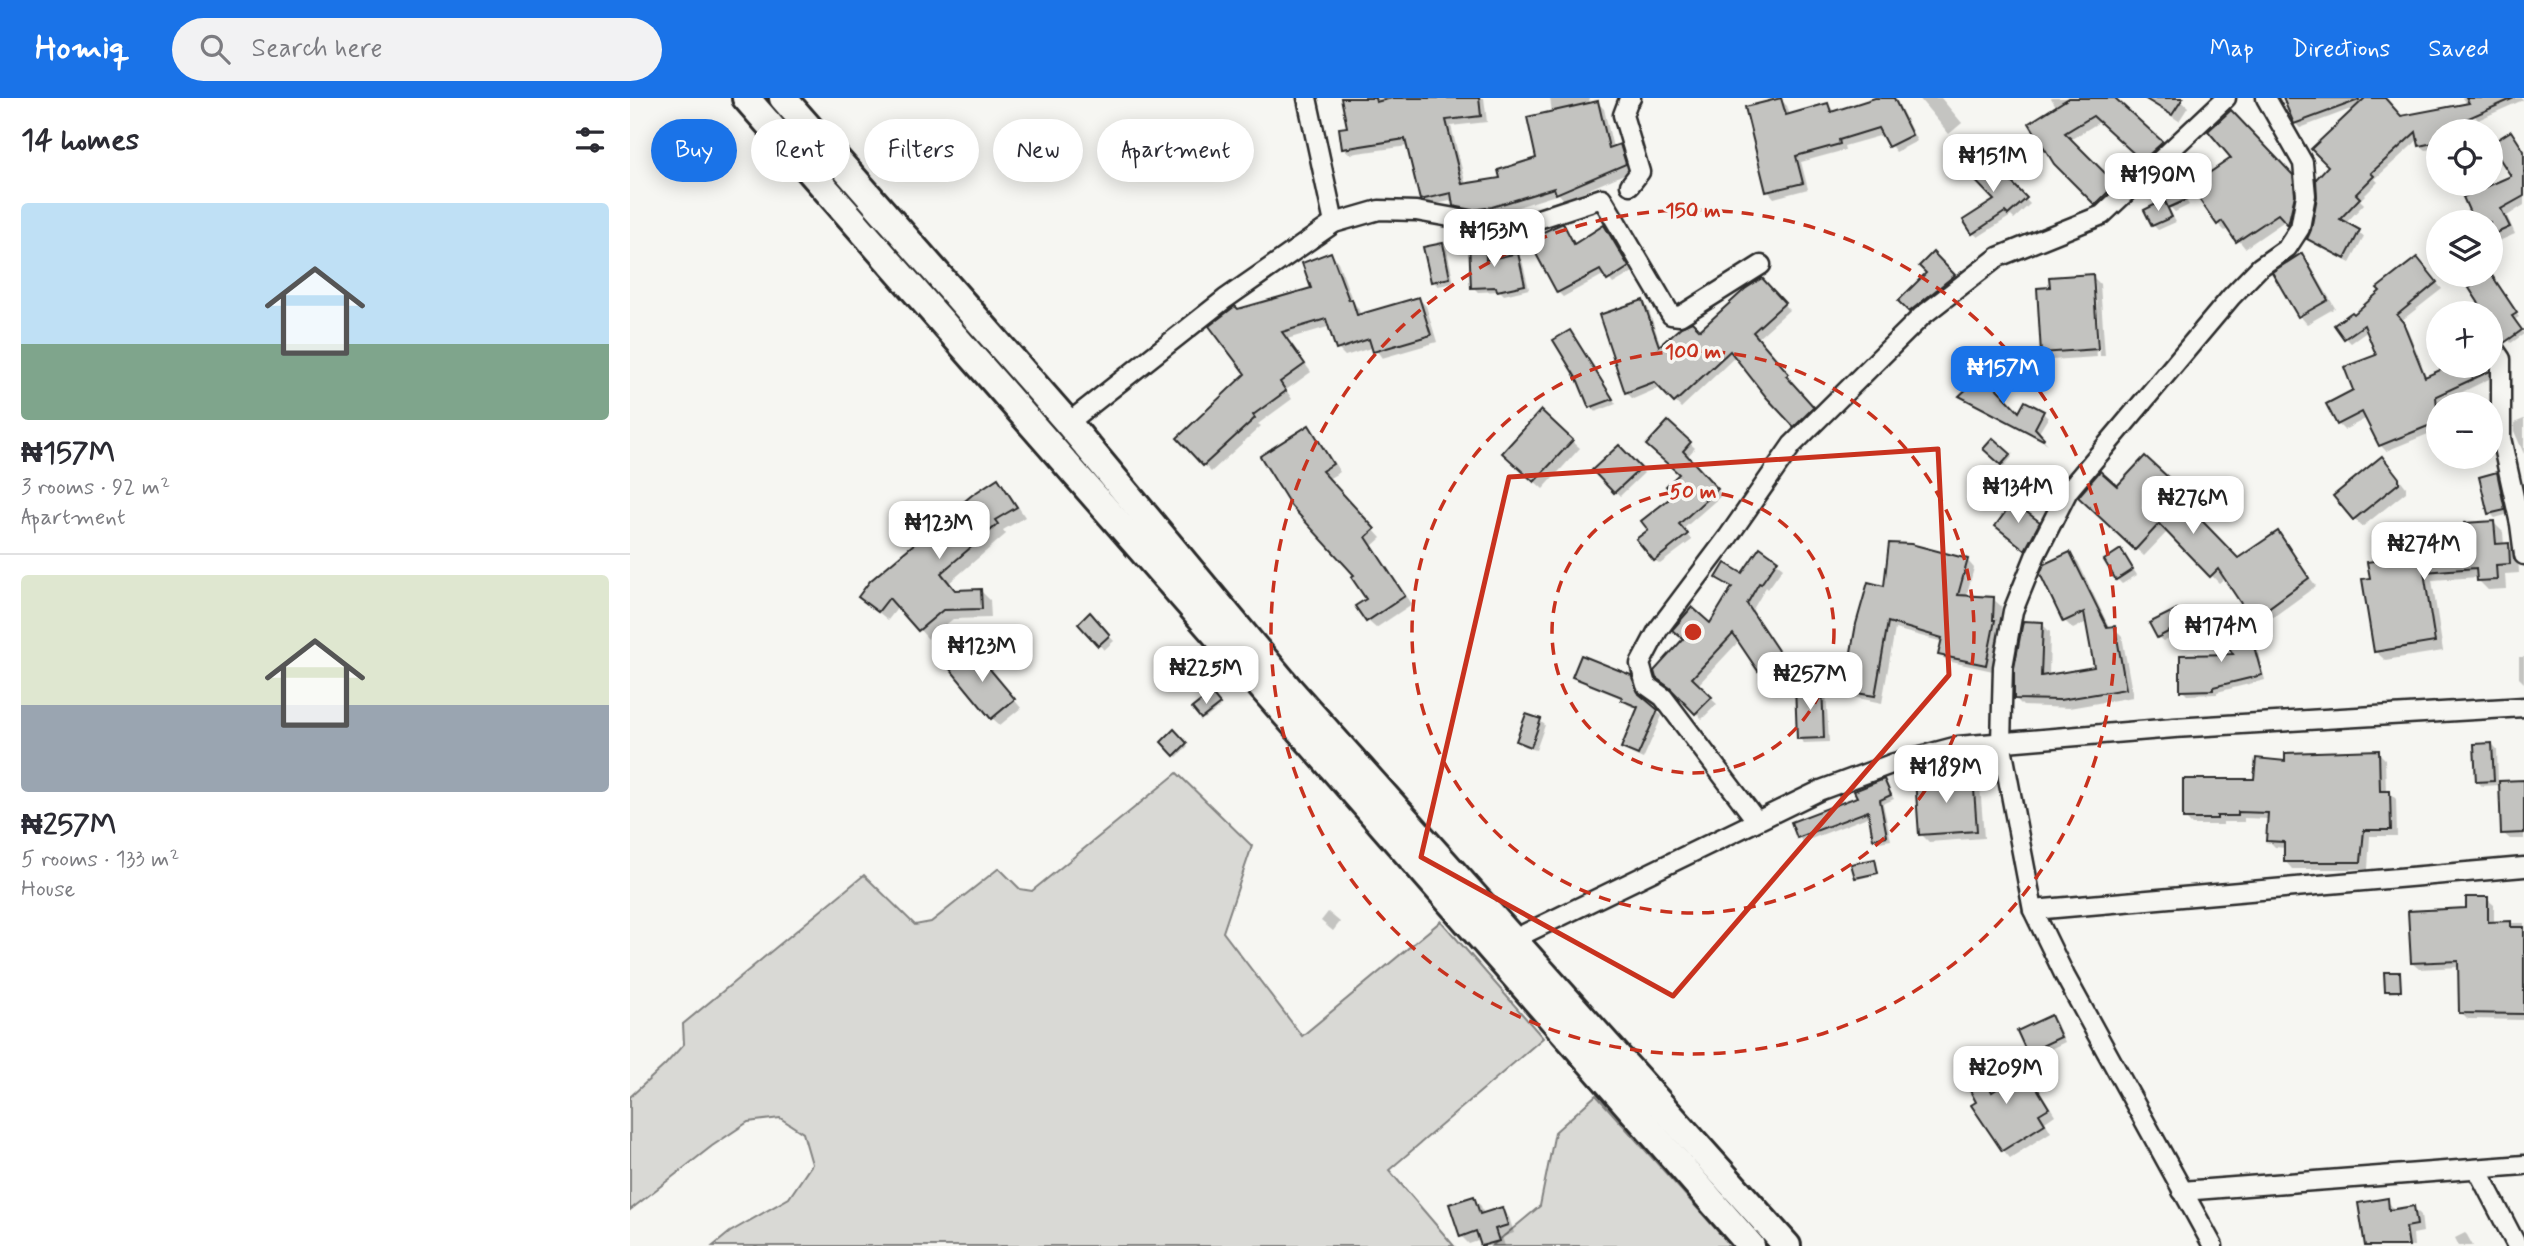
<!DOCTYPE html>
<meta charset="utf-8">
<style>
:root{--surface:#fff;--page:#f2f2f3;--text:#2b2b33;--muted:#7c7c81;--line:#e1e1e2;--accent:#1a73e8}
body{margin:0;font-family:Mynerve,sans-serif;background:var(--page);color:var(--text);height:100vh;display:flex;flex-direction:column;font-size:26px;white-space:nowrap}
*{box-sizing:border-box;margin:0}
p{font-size:23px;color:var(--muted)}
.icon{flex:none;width:38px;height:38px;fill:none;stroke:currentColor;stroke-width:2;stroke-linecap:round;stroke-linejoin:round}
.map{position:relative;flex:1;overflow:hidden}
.sheet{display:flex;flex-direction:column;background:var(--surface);width:630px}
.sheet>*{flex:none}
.banner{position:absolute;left:21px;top:21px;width:665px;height:63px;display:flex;gap:14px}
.fabs{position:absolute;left:1796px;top:21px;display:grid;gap:14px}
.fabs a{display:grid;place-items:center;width:77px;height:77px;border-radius:50%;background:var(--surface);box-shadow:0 4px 18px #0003;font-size:35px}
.price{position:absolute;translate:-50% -60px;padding:0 16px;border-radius:14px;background:#fff;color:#222;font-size:23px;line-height:46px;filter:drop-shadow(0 2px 4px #0008)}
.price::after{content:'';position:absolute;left:50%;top:42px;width:21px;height:16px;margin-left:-10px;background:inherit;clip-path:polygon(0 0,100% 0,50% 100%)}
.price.on{background:var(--accent);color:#fff}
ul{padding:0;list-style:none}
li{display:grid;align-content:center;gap:14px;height:371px;padding:0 21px}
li+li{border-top:2px solid var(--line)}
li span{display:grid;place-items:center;height:217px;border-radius:7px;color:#555}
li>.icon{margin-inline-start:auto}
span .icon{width:126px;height:126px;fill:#fffc;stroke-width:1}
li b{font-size:30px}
h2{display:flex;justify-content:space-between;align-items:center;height:84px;padding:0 21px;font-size:30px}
.tag{padding:0 24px;border-radius:32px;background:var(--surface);box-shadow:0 4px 18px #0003;font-size:24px;line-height:63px}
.tag.on{background:var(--accent);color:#fff}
header{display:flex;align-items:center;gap:42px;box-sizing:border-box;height:98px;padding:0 35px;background:var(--accent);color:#fff}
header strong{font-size:33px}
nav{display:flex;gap:38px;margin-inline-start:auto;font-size:24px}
.search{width:490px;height:63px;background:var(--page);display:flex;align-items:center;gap:18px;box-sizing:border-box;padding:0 24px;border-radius:38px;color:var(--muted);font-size:26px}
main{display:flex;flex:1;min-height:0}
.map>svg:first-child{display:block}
.green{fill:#d9d9d5;stroke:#828280;stroke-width:2}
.shadow{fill:#0003}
.building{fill:#c3c3c0;stroke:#2b2b2b;stroke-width:2}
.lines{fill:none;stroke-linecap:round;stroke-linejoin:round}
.street-casing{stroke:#2b2b2b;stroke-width:23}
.secondary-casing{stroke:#2b2b2b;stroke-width:32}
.street{stroke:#f6f6f2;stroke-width:18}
.secondary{stroke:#f6f6f2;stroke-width:26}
.marked{fill:none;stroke:#c8321e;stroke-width:5;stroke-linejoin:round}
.ring{fill:none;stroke:#c8321e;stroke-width:3.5;stroke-dasharray:12 9}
.centre{fill:#c8321e;stroke:#f6f6f2;stroke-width:3.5}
.ring-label{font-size:21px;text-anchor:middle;font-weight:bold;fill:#c8321e;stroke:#f6f6f2;stroke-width:7;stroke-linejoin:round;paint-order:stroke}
</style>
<header>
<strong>Homiq</strong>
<div class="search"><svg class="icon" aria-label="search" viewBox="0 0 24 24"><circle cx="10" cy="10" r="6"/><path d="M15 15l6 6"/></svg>Search here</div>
<nav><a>Map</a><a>Directions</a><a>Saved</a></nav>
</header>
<main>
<section class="sheet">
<h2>14 homes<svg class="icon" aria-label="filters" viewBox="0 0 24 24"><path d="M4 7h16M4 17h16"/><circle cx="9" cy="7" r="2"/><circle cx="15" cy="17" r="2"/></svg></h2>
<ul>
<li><span style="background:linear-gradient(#bfe0f5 65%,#7fa58c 0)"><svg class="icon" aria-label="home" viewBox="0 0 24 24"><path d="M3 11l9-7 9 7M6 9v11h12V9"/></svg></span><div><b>₦157M</b><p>3 rooms · 92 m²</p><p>Apartment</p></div></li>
<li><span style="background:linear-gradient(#dfe7d0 60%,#9aa5b1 0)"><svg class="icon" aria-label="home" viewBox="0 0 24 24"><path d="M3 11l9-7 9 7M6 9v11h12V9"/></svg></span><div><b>₦257M</b><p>5 rooms · 133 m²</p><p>House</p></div></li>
</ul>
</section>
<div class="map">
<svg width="1894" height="1148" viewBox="0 0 1894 1148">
<rect width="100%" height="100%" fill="#f6f6f2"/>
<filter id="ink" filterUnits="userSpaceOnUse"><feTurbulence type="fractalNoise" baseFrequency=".0143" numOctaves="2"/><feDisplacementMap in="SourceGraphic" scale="14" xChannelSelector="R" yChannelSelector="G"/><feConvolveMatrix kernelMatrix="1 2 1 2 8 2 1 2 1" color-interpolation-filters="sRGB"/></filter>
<g filter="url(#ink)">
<g class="green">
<path d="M547 675 622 748 593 834 672 938 811 823 913 940 759 1072 824 1148H83L100 1134 159 1100 182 1066 173 1035 150 1020 118 1024 82 1048 0 1112V999L35 967 54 946 53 926 234 777 285 827 301 824 369 770 390 791 402 793Z"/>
<path d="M966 997 1101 1148H862L910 1108 925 1034Z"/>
</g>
<g class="shadow">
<path d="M712 0H854L857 24 821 28 836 87 872 82 908 61 922 15 920 0H959L960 6 968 5 974 11 983 50 989 48 996 55 1001 73 934 102 929 96 869 115 851 117 831 114 824 107V102L798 108 792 101 778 48 720 56 713 50 719 30Z"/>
<path d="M1251 0H1264L1267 3 1287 43 1266 54 1253 37 1214 48 1215 52 1171 64 1178 91 1144 100 1138 93 1151 2 1157 8 1160 18 1198 7 1205 14Z"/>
<path d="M1289 0H1311L1332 25 1319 36Z"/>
<path d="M1421 0H1439L1440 2 1443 0H1482L1538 52 1520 69 1471 23 1440 42 1492 93 1473 112 1425 65 1427 10Z"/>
<path d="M1513 0H1548L1558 9 1549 23Z"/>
<path d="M1655 0H1732L1738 8 1746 0H1753L1771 19 1826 16 1830 33H1808V50L1796 52 1790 47 1789 41 1745 81 1748 84 1730 102 1734 106 1715 126 1734 139 1720 165 1684 146 1679 140 1683 133 1689 99 1700 68 1729 8 1670 30 1665 25Z"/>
<path d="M1832 0H1892L1893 2 1848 22Z"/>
<path d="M1613 28 1669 86 1666 132 1656 122 1615 150 1599 130 1595 133 1588 126Z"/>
<path d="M1881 35 1894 52V107L1877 118 1885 136 1860 147V124H1846L1835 100 1883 78Z"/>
<path d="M1354 58 1400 106 1384 121 1381 118 1348 139 1343 135 1366 102Z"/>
<path d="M1549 91 1559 107 1545 114 1540 109Z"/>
<path d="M1534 104 1546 124 1528 132 1523 127Z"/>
<path d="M933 127 945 147 974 129 1003 174 983 186 975 176 933 199 928 194Z"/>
<path d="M854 143 859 148 860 163 887 157 892 162 899 191 874 197 870 193 848 194 843 189Z"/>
<path d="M812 147 817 152 824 185 808 188 803 183Z"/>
<path d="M701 156 708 164 723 204 728 210 731 218 789 201 796 208 807 244 752 260 744 249 715 258 708 251 701 228 657 241 681 274 656 292 662 301 628 326 631 328 581 374 549 340 618 276 608 212 683 191Z"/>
<path d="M1303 157 1329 183 1286 218 1270 203 1299 175Z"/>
<path d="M1671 158 1679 165 1705 210 1677 226 1670 218Z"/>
<path d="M1792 167 1812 191 1771 223 1778 232 1797 280 1823 268H1860V265L1865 272V278L1808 306V332L1756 353 1750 347 1737 320 1714 332 1708 326 1725 293 1748 258 1738 233 1721 245 1716 240 1724 218Z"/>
<path d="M1462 178 1470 186 1475 258H1470L1465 184H1461L1467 259 1421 262 1413 254 1421 191Z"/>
<path d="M1131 182 1159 212 1127 241 1163 283 1161 285 1189 316 1171 334 1138 298 1106 258 1051 310 1031 289 1003 301 997 295 971 218 1012 204 1018 210 1031 248 1070 234Z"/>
<path d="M1864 182 1889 219 1884 222 1894 236 1881 245 1842 190Z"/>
<path d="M940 234 945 239 986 306 965 314 961 309Z"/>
<path d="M1332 298 1390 317 1413 315 1418 320 1408 336 1418 346Z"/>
<path d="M1894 321V356L1884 333V325Z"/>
<path d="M1038 325 1065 350 1057 359 1092 397 1052 432 1062 442 1030 466 1025 462 1021 432 1047 398 1051 377Z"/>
<path d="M678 329 686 337 710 374 698 381 751 440 742 448 782 506 746 530 738 523V502L726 477 663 406Z"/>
<path d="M942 343 950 350 913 391 882 363Z"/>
<path d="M1363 343 1382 359 1374 368 1356 351Z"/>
<path d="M989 349 1014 375 990 398 965 372Z"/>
<path d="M1760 368 1776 389V394L1732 429 1706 398Z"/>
<path d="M368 382 377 392 395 419 373 432 376 436 319 485 326 494 351 493 360 502 361 520 323 521 298 541 269 508 258 522 230 499Z"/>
<path d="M1487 390 1552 394 1559 402 1554 407 1607 463 1647 436 1686 488 1631 528 1596 479 1589 485 1538 433 1514 458 1458 407Z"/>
<path d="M1870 394 1875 399 1879 416 1865 420 1860 415Z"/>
<path d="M1408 425 1413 430 1401 455 1372 433Z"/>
<path d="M1864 425 1873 434 1874 447H1878L1888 456 1889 475 1875 476 1876 491 1858 492 1849 483V479L1802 482 1813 553 1755 562 1745 553 1742 481 1784 458 1797 429 1806 439V443L1837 441Z"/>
<path d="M1131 452 1153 470 1138 491 1136 489 1122 513 1156 564 1136 578 1110 542 1067 588 1087 606 1072 621 1047 595 1027 579 1080 528 1103 491 1088 480 1112 477Z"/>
<path d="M1491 453 1507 477 1492 486 1487 481Z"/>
<path d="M1440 456 1448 464 1480 531 1484 530 1492 538 1503 599 1439 610 1393 608 1385 600 1412 526 1420 534 1419 579 1466 571 1457 524 1443 531 1435 523Z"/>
<path d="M1337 462 1344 470 1336 499 1363 501 1371 508 1370 529 1372 531 1363 573 1317 563 1310 556 1313 544 1265 531 1252 605 1223 599 1216 592 1256 491Z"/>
<path d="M1547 513 1558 530 1533 543 1528 539Z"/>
<path d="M460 517 484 543 474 552 450 526Z"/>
<path d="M1615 528 1630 549 1627 551 1635 582 1587 594V596L1557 597 1552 592 1606 558Z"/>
<path d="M1889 559H1894V585L1889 580Z"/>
<path d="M351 561 391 610 370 627 362 620Z"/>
<path d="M944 578H1000L1006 584 1013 601 1032 618 1013 661 998 654 993 649 1009 611 998 607 993 601 949 583Z"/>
<path d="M1191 588 1196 593 1199 644 1174 645 1169 640Z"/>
<path d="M581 598 590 609 575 621 565 610Z"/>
<path d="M910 623 915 627 906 652 893 648 888 643Z"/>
<path d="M544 634 558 648 547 659 533 644Z"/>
<path d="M1862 646 1867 651 1868 685 1894 684V741H1880L1873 735 1871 687 1852 688 1847 683Z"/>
<path d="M1748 654 1755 661 1756 694H1759L1766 701 1767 738H1740L1738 771H1662L1656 764 1655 750 1645 749 1638 742 1639 721 1614 720V724H1593V727H1562L1555 720 1657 665Z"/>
<path d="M1342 679 1350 687 1354 740 1299 744 1291 736Z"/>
<path d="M1253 683 1264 701 1253 706 1261 742 1249 744 1244 740 1240 718 1173 744 1169 739 1163 725 1229 700Z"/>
<path d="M1244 763 1249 776 1228 781 1226 779Z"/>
<path d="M1857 801 1864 807V825H1894V922L1838 921 1831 914 1830 869 1789 871 1782 865 1838 812Z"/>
<path d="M698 814 710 824 703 833 691 823Z"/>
<path d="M1770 876 1772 894 1759 895 1757 893Z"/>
<path d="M1421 919 1426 924 1435 944 1404 959 1399 954Z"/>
<path d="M1344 965 1352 972 1364 994 1395 975 1403 982 1425 1017 1415 1024 1421 1034 1380 1060 1373 1052 1348 1004Z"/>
<path d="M843 1100 851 1108 854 1117 871 1111 879 1119 884 1135 872 1139 875 1148H853L851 1142 839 1146 831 1138Z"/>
<path d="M1757 1102 1765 1113 1784 1110 1791 1117 1793 1134 1783 1136 1784 1148H1737Z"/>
<path d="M1835 1135 1837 1137 1843 1148H1829L1825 1140Z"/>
</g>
<g class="building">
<path d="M711 0H745L746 4 762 0H849L851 18 816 22 832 86 870 80 868 72 906 60 897 19 968 3 979 50 990 46 996 66 926 96 924 90 862 109 843 112 823 108 821 95 790 102 775 41 712 51 709 30 717 29Z"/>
<path d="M1151 0 1156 17 1198 5 1201 14 1245 0H1264L1282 37 1258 49 1248 30 1209 42 1210 46 1166 58 1173 85 1136 94 1115 9Z"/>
<path d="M1439 0H1485L1533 44 1512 63 1463 18 1435 35 1486 86 1465 107 1424 66 1399 25Z"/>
<path d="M1514 0H1553L1542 17Z"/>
<path d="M1653 0H1728L1729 2 1664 26Z"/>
<path d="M1735 0H1755L1771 18 1839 5 1836 0H1884L1825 26 1826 33H1808V44L1789 48 1786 34 1741 75 1744 78 1726 96 1730 100 1710 121 1730 132 1715 161 1677 141 1681 132 1687 99 1686 81 1698 68 1681 51Z"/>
<path d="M1601 12 1663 77 1665 97 1658 127 1648 116 1606 144 1592 123 1587 127 1560 88 1601 60 1578 33Z"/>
<path d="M1881 33 1894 53V98L1871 111 1880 129 1860 138V124H1844L1833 99 1881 78 1860 46Z"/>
<path d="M1354 56 1397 100 1378 117 1375 114 1342 136 1333 122 1364 102 1336 73Z"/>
<path d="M1549 89 1556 102 1538 110 1532 97Z"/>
<path d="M1534 102 1542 119 1522 128 1514 112Z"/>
<path d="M933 125 944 146 974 127 999 169 977 183 970 172 927 195 898 141Z"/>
<path d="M855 141 856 162 888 155 895 187 867 193 866 189 841 190 839 142Z"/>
<path d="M813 145 820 180 801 184 793 149Z"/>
<path d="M701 154 719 202 722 201 727 217 789 199 801 237 743 254 739 241 706 252 696 221 652 234 675 266 650 284 656 293 623 317 625 320 573 368 547 340 615 276 579 228 605 208 608 211 681 190 672 165Z"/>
<path d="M1303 154 1325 177 1279 214 1268 203 1296 175 1289 168Z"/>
<path d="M1672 155 1698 202 1668 219 1642 174Z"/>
<path d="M1787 159 1807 184 1767 217 1773 224 1795 279 1819 268H1860V273L1806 298 1808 324 1749 348 1732 314 1707 327 1696 306 1723 292 1714 269 1746 257 1734 227 1714 241 1704 227 1722 214 1724 216 1750 193 1747 190Z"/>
<path d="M1463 176 1468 251 1411 255 1407 190 1420 189 1419 179Z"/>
<path d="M1861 176 1887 215 1882 218 1892 232 1874 245 1865 235 1860 234V215H1855L1839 190Z"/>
<path d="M1132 180 1155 205 1123 234 1159 276 1156 278 1184 309 1164 329 1137 300 1100 253 1044 305 1024 284 995 295 969 217 1013 202 1029 248 1051 229 1062 224 1070 232 1115 191Z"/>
<path d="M940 232 983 301 959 310 948 283 923 242Z"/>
<path d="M1353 276 1389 314 1395 303 1414 313 1405 330 1414 340 1413 342 1329 298Z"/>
<path d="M911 312 943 342 904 384 872 355Z"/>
<path d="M1038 323 1061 344 1053 353 1088 391 1049 426 1058 436 1024 463 1006 441 1018 432 1011 423 1044 397 1036 388 1049 376 1016 347Z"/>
<path d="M679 327 703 366 692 373 745 431 736 439 775 498 736 524 725 508 736 501 721 479 724 477 661 408 630 358Z"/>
<path d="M1363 340 1381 356 1371 367 1353 351Z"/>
<path d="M989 347 1011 370 984 395 962 372Z"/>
<path d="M1515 358 1553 393 1548 398 1608 460 1648 433 1679 480 1622 522 1588 471 1580 479 1529 426 1505 452 1448 399 1470 373 1487 388Z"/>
<path d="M1752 358 1769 380V385L1723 422 1703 398Z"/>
<path d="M1867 374 1875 412 1858 416 1849 379Z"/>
<path d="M368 380 387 409 365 422 368 426 311 475 325 492 351 491 352 511 313 512 288 533 259 500 248 514 228 499 240 483 342 397Z"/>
<path d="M1383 404 1410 424 1395 452 1365 428Z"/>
<path d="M1864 423 1866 446 1879 445 1880 466 1866 467 1867 482 1847 483 1846 470 1794 474 1805 544 1744 554 1732 481 1740 480 1737 464 1782 457 1781 428H1798V442H1819L1835 439 1834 425Z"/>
<path d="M1259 445 1281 446 1338 461 1328 497 1364 499 1363 522H1365L1356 567 1308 557 1312 540 1258 524 1245 598 1214 593 1226 526 1238 484 1254 488Z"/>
<path d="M1130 449 1148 462 1131 486 1129 485 1117 506 1151 557 1128 573 1103 536 1062 580 1082 599 1065 616 1040 590 1026 580 1024 573 1053 541 1042 532 1062 509 1080 525 1102 489 1086 480 1095 465 1112 475Z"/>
<path d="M1491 451 1503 471 1486 482 1474 462Z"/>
<path d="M1440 454 1477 529 1485 528 1496 591 1430 602 1384 601V570L1393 523 1413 524 1411 578 1464 569 1454 514 1433 524 1410 476 1414 466Z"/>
<path d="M1547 511 1555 525 1527 540 1519 525Z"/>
<path d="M460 514 480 537 468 548 448 526Z"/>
<path d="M1615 526 1626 544 1623 545 1632 577 1583 589V592L1550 593V557L1603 556 1592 539Z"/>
<path d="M343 551 385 601 361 621 319 570Z"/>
<path d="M951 557 1001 577 1009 596 1028 612 1008 657 991 650 1008 609 991 602 992 599 942 579Z"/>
<path d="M1192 586 1194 640 1167 641 1165 587Z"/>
<path d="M581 595 590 606 571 621 562 610Z"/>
<path d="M896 616 911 621 901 649 886 643Z"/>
<path d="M544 631 557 645 544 658 531 644Z"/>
<path d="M1862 645 1864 683 1846 684 1844 646Z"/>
<path d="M1749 652 1750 693H1760L1761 732H1734L1731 764H1654V744L1636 743 1638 715 1608 714V718H1587V721H1553V681H1624L1626 660 1655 663V655Z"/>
<path d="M1343 677 1347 733 1289 737 1285 681Z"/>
<path d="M1254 681 1261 697 1250 702 1257 738 1243 741 1238 713 1167 740 1161 724 1227 699 1224 693Z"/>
<path d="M1894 682V735L1871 736 1869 683Z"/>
<path d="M1245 761 1248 775 1225 780 1221 766Z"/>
<path d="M1836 799H1858V824L1881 823V829H1894V916L1829 915 1828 863 1781 865 1778 813 1836 810Z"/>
<path d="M1754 874H1770L1771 893H1755Z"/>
<path d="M1421 917 1431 939 1397 955 1387 933Z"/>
<path d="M1345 963 1362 994 1396 972 1419 1010 1409 1016 1415 1026 1372 1053 1341 1007 1346 1004 1329 972Z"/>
<path d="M844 1098 850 1116 872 1109 878 1127 865 1131 869 1143 851 1148 846 1133 830 1139 819 1106Z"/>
<path d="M1758 1100 1759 1112 1784 1108 1787 1127 1776 1129 1779 1148H1735L1728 1105Z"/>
</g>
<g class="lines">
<defs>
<g id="street">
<path d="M677 0 704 125"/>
<path d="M1000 87 1010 74 993 17 999 1 1001 0"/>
<path d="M1860 245 1871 261V340L1890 426 1894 457"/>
<path d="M438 325 595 201 704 125 749 112 786 113 881 130 972 100 1041 217 1050 218 1131 167"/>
<path d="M1126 722 1033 599 1016 587 1010 566 1028 532 1098 439 1162 347 1292 218 1368 159 1472 117 1596 0"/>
<path d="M1403 812 1894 769"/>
<path d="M876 847 884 841 1191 692 1264 665 1328 648 1544 630 1894 609"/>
<path d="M1847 1071 1887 1148"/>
<path d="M1552 1093 1894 1067"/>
<path d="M1583 1148 1435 878 1403 812 1371 644 1373 569 1383 513 1406 456 1438 393 1601 199 1630 169 1657 150 1670 130 1676 97 1673 65 1636 0"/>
</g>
<g id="secondary">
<path d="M116 0 1121 1148"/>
<path d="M153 0 438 325 660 592 1157 1148"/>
</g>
</defs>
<use href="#street" class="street-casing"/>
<use href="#secondary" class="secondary-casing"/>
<use href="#street" class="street"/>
<use href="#secondary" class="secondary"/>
</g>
</g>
<path class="marked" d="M1308 351 1319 577 1043 898 791 759 879 379Z"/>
<g class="ring">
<circle cx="1063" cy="534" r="141"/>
<circle cx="1063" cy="534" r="281"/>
<circle cx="1063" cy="534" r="422"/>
</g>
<circle cx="1063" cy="534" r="10" class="centre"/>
<g class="ring-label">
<text x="1063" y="119">150 m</text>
<text x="1063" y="260">100 m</text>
<text x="1063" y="400">50 m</text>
</g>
</svg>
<div class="fabs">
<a><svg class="icon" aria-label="locate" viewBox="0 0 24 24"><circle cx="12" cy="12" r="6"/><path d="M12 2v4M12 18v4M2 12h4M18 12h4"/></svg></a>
<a><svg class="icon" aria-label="layers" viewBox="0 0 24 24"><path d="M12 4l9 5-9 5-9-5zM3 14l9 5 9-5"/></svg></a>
<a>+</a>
<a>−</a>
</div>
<b class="price" style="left:1363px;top:96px">₦151M</b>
<b class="price" style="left:1528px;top:115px">₦190M</b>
<b class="price" style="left:864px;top:171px">₦153M</b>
<b class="price on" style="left:1373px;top:308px">₦157M</b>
<b class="price" style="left:1388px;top:427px">₦134M</b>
<b class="price" style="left:1563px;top:438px">₦276M</b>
<b class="price" style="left:309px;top:463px">₦123M</b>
<b class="price" style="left:1794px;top:484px">₦274M</b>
<b class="price" style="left:1591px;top:566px">₦174M</b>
<b class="price" style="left:352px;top:586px">₦123M</b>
<b class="price" style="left:576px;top:608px">₦225M</b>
<b class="price" style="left:1180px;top:614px">₦257M</b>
<b class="price" style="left:1316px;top:707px">₦189M</b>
<b class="price" style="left:1376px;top:1008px">₦209M</b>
<div class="banner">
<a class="tag on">Buy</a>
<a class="tag">Rent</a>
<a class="tag">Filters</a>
<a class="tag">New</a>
<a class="tag">Apartment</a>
</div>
</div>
</main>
